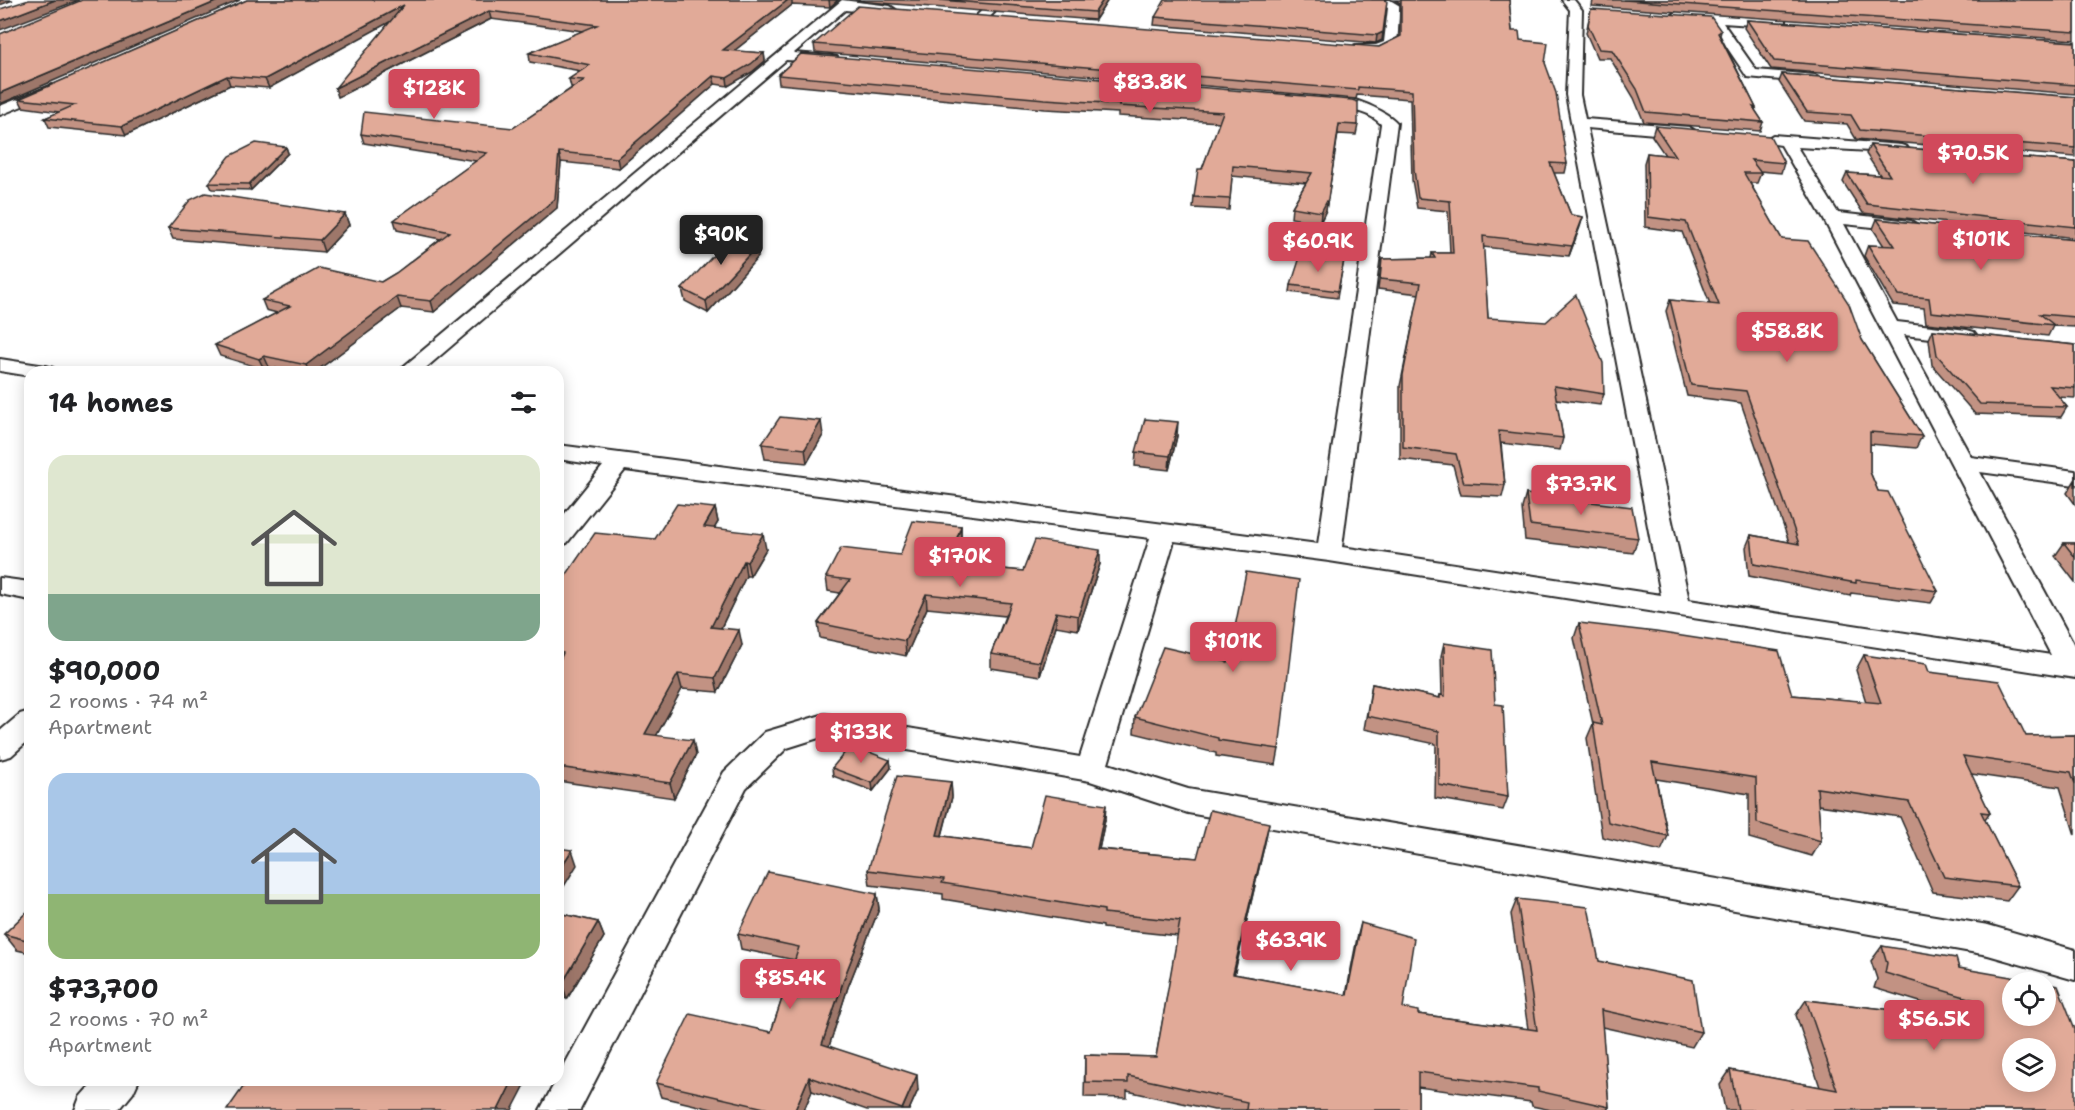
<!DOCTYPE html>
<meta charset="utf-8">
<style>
:root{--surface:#fff;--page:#f6f6f6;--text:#202124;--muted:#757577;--accent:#d1495b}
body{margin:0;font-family:"Shantell Sans",sans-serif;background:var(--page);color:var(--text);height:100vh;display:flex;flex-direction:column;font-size:22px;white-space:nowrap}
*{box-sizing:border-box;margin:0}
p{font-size:20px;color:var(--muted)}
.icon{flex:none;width:33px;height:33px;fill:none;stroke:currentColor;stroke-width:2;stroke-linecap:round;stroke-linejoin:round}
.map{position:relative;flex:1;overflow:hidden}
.side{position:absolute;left:24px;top:366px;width:540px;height:720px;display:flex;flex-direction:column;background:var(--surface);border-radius:18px;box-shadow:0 3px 15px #0003}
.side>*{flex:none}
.tools{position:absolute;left:2002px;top:972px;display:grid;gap:12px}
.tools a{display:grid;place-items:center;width:54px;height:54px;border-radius:50%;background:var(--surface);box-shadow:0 3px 15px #0003;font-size:30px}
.price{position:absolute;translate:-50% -51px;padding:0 14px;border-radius:6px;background:var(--accent);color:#fff;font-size:20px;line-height:39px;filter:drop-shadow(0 2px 3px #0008)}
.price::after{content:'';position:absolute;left:50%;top:36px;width:18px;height:14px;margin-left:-9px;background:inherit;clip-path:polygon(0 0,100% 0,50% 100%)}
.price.on{background:#222;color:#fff}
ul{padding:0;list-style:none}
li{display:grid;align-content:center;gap:12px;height:318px;padding:0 24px}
li span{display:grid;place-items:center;height:186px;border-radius:18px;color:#555}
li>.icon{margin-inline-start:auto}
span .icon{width:108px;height:108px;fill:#fffc;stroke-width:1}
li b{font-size:26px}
h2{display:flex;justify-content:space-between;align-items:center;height:72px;padding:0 24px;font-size:26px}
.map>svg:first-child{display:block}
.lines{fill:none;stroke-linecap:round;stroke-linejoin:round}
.minor-casing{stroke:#2b2b2b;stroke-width:4}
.minor{fill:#fff;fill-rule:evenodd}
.wall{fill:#c29283;stroke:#2b2b2b;stroke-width:1.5}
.shaded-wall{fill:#9e776a;stroke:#2b2b2b;stroke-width:1.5}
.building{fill:#e1aa98;stroke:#2b2b2b;stroke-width:1.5;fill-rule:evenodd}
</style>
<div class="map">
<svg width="2075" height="1110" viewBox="0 0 2075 1110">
<rect width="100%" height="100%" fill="#fff"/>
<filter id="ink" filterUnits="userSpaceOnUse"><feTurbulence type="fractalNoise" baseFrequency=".0167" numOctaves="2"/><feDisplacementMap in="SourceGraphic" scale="12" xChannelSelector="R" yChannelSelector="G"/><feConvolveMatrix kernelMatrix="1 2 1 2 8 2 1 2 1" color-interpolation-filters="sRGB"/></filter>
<g filter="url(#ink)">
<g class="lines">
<defs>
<g id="minor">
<path d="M842 0 890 6 896 10 890 14 845 10 794 53 832 56 837 57V63L786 60 421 372H397Z"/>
<path d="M995 0H1008L985 21H977V15Z"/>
<path d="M1373 0H1390L1400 6 1397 44 1378 53 1355 51V45H1376L1384 42 1388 8Z"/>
<path d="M1562 0H1574L1582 10 1580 95 1585 119 1689 127 1697 132 1689 137 1587 128 1689 600 2051 655 1823 218 1781 145 1767 143 1765 140 1773 135 1901 145 1907 147 1909 150 1907 153 1797 147 1838 213 1911 221 1920 226 1911 231 1844 224 1897 322 1967 330 1974 332 1977 336 1974 340 1967 342 1904 335 1971 457 2075 471V485L1980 472 2075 647V678L1329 561 1174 541 1108 764 1188 789 1988 925 2075 950V980L1988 955 1188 813 1090 781 825 736 787 748 746 788 580 1110H540L724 772 765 732 825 714 1080 757 1150 538 625 470 567 543 558 546V522L603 466 558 459V445L1318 544 1381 124C1360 103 1328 113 1316 101 1330 86 1385 108 1397 123L1342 547 1661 595 1566 95 1570 10Z"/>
<path d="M1677 12 1786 20V26L1781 27 1723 23 1756 70 1815 75 1822 79 1815 83 1747 77 1710 22 1673 19 1671 16Z"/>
<path d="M52 85 57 86V92L0 115V106Z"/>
<path d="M0 359 46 366 53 368 57 372H30V376L0 371Z"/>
<path d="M0 578 30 582V600L0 594Z"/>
<path d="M30 711V739L11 756 0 759V731L20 714Z"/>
<path d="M95 1080H139L133 1093 119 1110H75L80 1097Z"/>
</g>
</defs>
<use href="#minor" class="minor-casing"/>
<use href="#minor" class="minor"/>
</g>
<g class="wall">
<path d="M247 0H838L830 7 792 5 734 51 764 53 765 61 752 72 728 86 715 84 619 168 561 162 557 208 434 312 401 308 315 372H294L269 367 264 369 220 356 215 345 277 313 266 310 262 300 381 282 396 273 440 239 397 230 394 220 476 161 364 143 361 134 513 128 573 87H571L569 79 581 71 530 62 529 53 583 31 491 19 338 97 390 21 269 88 230 85 126 135 49 127 45 118 60 112 23 107 19 99Z"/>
<path d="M856 0H1108L1095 20 857 1Z"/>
<path d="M1384 0 1382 40 1376 43 1154 25 1155 17Z"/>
<path d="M1395 0H1509L1512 31 1520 40 1545 63 1567 164 1565 173H1554L1571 215 1583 217 1569 256 1483 247 1488 318 1604 394 1600 405 1556 399 1563 438 1560 450 1501 443 1505 485 1502 497 1461 495 1453 465 1400 459V386L1419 294 1378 289 1382 259 1431 258 1432 253H1450L1448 211 1417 208 1412 180 1410 99 1357 95 1356 99 815 52 814 44 1379 47 1399 37 1400 3Z"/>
<path d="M1593 0H2075V40L1592 6Z"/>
<path d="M1591 9 1721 31 1720 35 1756 108 1755 110 1763 122 1760 131 1644 122 1634 98 1610 58H1597L1586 33Z"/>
<path d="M1747 20 2075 42V94L1771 69 1744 28Z"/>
<path d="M801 54 1358 125 1356 135 1338 134 1326 210 1320 223 1291 218 1292 207 1306 183 1232 176 1229 210 1193 208 1194 197 1202 169 1220 122 1118 116V113L1045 109 779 84 778 75Z"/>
<path d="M1782 74 2075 97V157L1856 139 1847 124 1804 121 1779 82Z"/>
<path d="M1655 126 1784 163 1781 173 1759 171 1761 173 1757 183H1750L1782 239 1862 340 1922 436 1916 448 1870 444V472L1878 491 1938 591 1931 603 1851 593 1850 596 1749 576 1746 547 1751 535 1789 542 1741 403 1687 396 1666 311 1670 300 1710 304 1682 232 1645 227 1644 163 1647 153 1665 155 1652 136Z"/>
<path d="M1870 145 2075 162V238L1863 213 1843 182 1847 173 1880 175 1866 154Z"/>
<path d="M286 147 288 153 251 190 212 189 209 183Z"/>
<path d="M345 214 349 225 324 252 173 239 168 228Z"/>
<path d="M1877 219 2075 240V327L2053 326 2048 336 1926 323 1924 308 1893 305 1864 256 1868 245 1884 246 1873 229Z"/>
<path d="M757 246 758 257 708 313 685 301 682 289Z"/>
<path d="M1344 260 1337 298 1290 292 1291 285Z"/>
<path d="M1933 330 2075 345V398L2058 397 2067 407 2061 417 1975 414 1932 365 1929 339Z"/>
<path d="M823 435 807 463 765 459 762 444Z"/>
<path d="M1177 436 1169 470 1135 466 1136 452Z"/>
<path d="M2075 480V504L2067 493Z"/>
<path d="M1526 494 1638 538 1633 553 1525 540 1522 508Z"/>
<path d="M715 508 718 522 714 528 766 549 750 576H746L721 628 742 645 718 692 682 689 656 736 696 755 674 798 558 781V587L655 539Z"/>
<path d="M961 526V540L953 564 1023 571 1100 564 1078 630 1056 626 1040 676 991 668V654L1005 616 927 608 906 656 820 638 818 623 840 593 828 591 826 577 900 555Z"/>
<path d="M2064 543H2075V582L2055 556Z"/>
<path d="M1579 623 1792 695 1866 702 1856 670 1864 655 1929 672 2026 736 2075 735V835L2060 787 1971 774 1990 813 1985 820 2018 886 2007 901 1933 892 1900 817 1818 805 1821 841 1812 856 1749 838V794L1656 779 1668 836 1661 851 1602 837 1587 738 1593 724 1574 638Z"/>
<path d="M1444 643 1495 704 1508 797 1503 810 1435 798 1436 744 1364 729 1372 684 1439 698 1440 695H1442L1441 656Z"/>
<path d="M1228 662 1279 749 1276 765 1216 756V753L1134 733 1135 717Z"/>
<path d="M890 760 891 768 873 791 833 776 832 768Z"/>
<path d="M951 782 952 797 942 836 1031 848 1105 820 1099 849 1197 858 1266 838 1234 974 1346 995 1357 938 1361 923 1403 1008 1418 1014 1528 1029 1511 914 1517 899 1599 961 1701 1032 1692 1047 1602 1027 1609 1107 1607 1110H1551L1532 1106 1531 1102 1418 1087V1110H1214L1127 1091V1098L1084 1097 1085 1055 1156 1057 1178 936 1103 928V926L943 899V894L870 885 868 870Z"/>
<path d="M877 894 879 909 848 987 829 1046 918 1090 909 1110H867L812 1091 804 1110H716L661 1097 656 1083 771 1032 795 960 741 949 738 934Z"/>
<path d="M30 909V953L17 950 4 934Z"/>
<path d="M558 913 598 922 604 937 567 999 558 996Z"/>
<path d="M1882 946 1959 968 2075 1110H1725L1720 1085 1730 1070 1820 1087 1796 1015 1806 1000 1962 1018 1963 1015 1874 988 1877 979 1871 961Z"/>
</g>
<g class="shaded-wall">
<path d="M0 0H13L0 5Z"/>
<path d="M55 0H79L0 30V21Z"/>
<path d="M220 0H240L0 104V93Z"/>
<path d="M788 0H792V5L725 58 723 50Z"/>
<path d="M829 0H838L830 7Z"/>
<path d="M1103 0H1108L1095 20V12Z"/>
<path d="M404 5 406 13 269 88 265 79Z"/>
<path d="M489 11 491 19 338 97 335 88Z"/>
<path d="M1383 32 1382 40 1376 43 1377 35Z"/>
<path d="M764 53 765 61 752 72 728 86 727 78Z"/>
<path d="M227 76 230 85 126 135 122 126Z"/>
<path d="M713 76 715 84 619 168 617 158Z"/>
<path d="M1339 124 1326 210 1320 223 1321 212Z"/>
<path d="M286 147 288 153 251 190 249 184Z"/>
<path d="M559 152 561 162 557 208 434 312 431 301Z"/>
<path d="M345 214 349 225 324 252 320 240Z"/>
<path d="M1583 217 1580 227 1569 256 1572 246Z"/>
<path d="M757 246 758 257 708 313 706 301Z"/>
<path d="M397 297 401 308 315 372H309L306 365Z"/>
<path d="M264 356 269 367 264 369 259 359Z"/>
<path d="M821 421 823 435 807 463 805 449Z"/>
<path d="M1178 422 1177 436 1169 470 1170 456Z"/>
<path d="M715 508 718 522 707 541 704 527Z"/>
<path d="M961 526V540L949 578 948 564Z"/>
<path d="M763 534 766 549 750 576 747 562Z"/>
<path d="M1100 550V564L1078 630V616Z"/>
<path d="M744 561 746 576 714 642 711 627Z"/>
<path d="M926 594 927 608 906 656 905 641Z"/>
<path d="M1056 612V626L1040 676V662Z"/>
<path d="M739 630 742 645 718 692 715 678Z"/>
<path d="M678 674 682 689 649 749 645 734Z"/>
<path d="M693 740 696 755 674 798 670 783Z"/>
<path d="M890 760 891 768 873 791 872 783Z"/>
<path d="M951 782 952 797 938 850 937 835Z"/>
<path d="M1106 805 1105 820 1096 864 1097 849Z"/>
<path d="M1269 823 1266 838 1231 989 1233 974Z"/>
<path d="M572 850 577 865 558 896V872Z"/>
<path d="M877 894 879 909 848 987 825 1059 822 1044 846 973Z"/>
<path d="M598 922 604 937 567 999 562 984Z"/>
<path d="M917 1075 918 1090 909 1110H902Z"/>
<path d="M809 1077 812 1091 804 1110H795Z"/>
<path d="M513 1080H521L524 1087 512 1110H498Z"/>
</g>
<g class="building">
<path d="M29 0H55L0 21V9Z"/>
<path d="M82 0H220L0 93V34Z"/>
<path d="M247 0H788L723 50 764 53 751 64 727 78 713 76 617 158 559 152 555 199 431 301 397 297 306 365 264 356 259 359 215 345 290 306 262 300 319 268 381 282 396 273 450 232 394 220 487 153 361 134 364 112 513 128 584 80 569 79 590 65 529 53 597 25 489 11 335 88 404 5 265 79 227 76 122 126 45 118 75 105 19 99Z"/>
<path d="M939 0H1103L1095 12Z"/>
<path d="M1165 0H1384L1387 1 1383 32 1377 35 1155 17Z"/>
<path d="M1401 0H1509L1512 31H1519L1520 40 1548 43 1545 63 1556 93 1567 164 1550 163 1571 215 1583 217 1572 246 1483 236 1488 318 1546 322 1576 295 1603 363 1604 394 1554 386 1563 438 1499 431 1505 485 1464 483 1456 454 1403 447V375L1421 283 1380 279 1382 259 1435 258 1432 253H1453L1450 201 1418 198 1414 170 1412 91 1358 87V90L814 44 858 6 1379 47 1401 36Z"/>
<path d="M1624 0H2075V32Z"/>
<path d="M1591 9 1711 17 1721 31 1718 33 1756 108 1753 107 1763 122 1646 112 1637 89 1612 50 1599 49 1588 25Z"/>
<path d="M1747 20 2075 42V85L1774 61Z"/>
<path d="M801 54 1352 100 1358 102V125L1339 124 1328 199 1321 212 1292 207 1312 173 1233 166 1230 199 1194 197 1198 169H1202L1223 112 1119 106 1120 104 1045 99 778 75Z"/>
<path d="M1782 74 2075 97V148L1860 130 1851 115 1807 112Z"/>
<path d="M1655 126 1770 136 1784 163 1751 160 1761 173H1744L1782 239 1808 241 1849 304 1862 340 1922 436 1870 432V472L1878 491 1888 492 1938 591 1856 580V583L1754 564 1751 535 1799 544 1746 391 1691 385 1670 300 1719 305 1686 222 1648 217 1647 153 1675 156Z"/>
<path d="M256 143 286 147 249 184 209 183 230 156Z"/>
<path d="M1870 145 2075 162V227L1867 204 1847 173 1890 176Z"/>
<path d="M205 193 345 214 320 240 168 228 190 200Z"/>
<path d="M1877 219 2075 240V317L2040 314 2054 325 1931 312 1929 298 1898 295 1868 245 1895 246Z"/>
<path d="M738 229 757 246 706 301 682 289Z"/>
<path d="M1301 254 1344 260 1338 291 1291 285Z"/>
<path d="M1933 330 2075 345V388L2050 386 2067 407 1980 404 1937 355Z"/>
<path d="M780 417 821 421 805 449 762 444Z"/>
<path d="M1145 419 1178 422 1170 456 1136 452Z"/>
<path d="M1526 494 1632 507 1638 538 1530 525Z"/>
<path d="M677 504 715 508 704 527 763 534 747 562 744 561 711 627 739 630 715 678 678 674 645 734 693 740 670 783 558 767V664L563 653 558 652V587L595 533 655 539Z"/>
<path d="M913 521 961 526 948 564 1023 571 1035 540 1100 550 1078 616 1056 612 1040 662 991 654 1011 603 926 594 905 641 818 623 850 580 826 577 841 548 900 555Z"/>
<path d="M2064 543H2075V557Z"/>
<path d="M1246 572 1299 580 1279 749 1218 740V738L1135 717 1163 647 1228 662Z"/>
<path d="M1579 623 1656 632 1779 651 1792 695 1881 703 1864 655 1926 664 1929 672 1999 681 2026 736 2075 735V784L2071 772 1963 756 1990 813 1981 812 2018 886 1944 877 1909 802 1817 788 1821 841 1757 823 1756 778 1652 762 1668 836 1608 822 1593 723 1602 725Z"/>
<path d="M1444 643 1492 650 1495 704 1503 705 1508 797 1439 785V731L1367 716 1372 684 1440 698V695L1445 696Z"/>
<path d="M851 745 890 760 872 783 832 768Z"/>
<path d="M897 776 951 782 937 835 1031 848 1045 795 1106 805 1097 849 1197 858 1210 810 1269 823 1233 974 1347 995 1361 923 1414 938 1403 1008 1418 1011V1014L1537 1030 1517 899 1588 907 1599 961 1693 980 1701 1032 1601 1010 1609 1107 1538 1091V1088L1418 1072V1110H1246L1247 1102 1128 1076V1083L1085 1082V1055L1156 1057 1180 921 1104 913V910L942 883 944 879 868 870Z"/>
<path d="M558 848 572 850 558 872Z"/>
<path d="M768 872 877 894 846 973 822 1044 917 1075 902 1109 809 1077 795 1110H773L656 1083 690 1014 771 1032 799 947 738 934Z"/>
<path d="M30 909V941L4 934Z"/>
<path d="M558 913 598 922 562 984 558 983Z"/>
<path d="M1882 946 1956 958 1959 968 2040 982H2013V1016H2046V984L2058 986 2075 1029V1110H1738L1730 1070 1837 1090 1806 1000 1971 1019 1975 1000 1885 973 1887 963ZM2013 1048H2046V1082H2013Z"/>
<path d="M248 1080H513L498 1110H227Z"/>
</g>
</g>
</svg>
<div class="tools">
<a><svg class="icon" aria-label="locate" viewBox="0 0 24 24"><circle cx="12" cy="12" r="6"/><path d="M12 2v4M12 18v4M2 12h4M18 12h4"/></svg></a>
<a><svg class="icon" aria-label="layers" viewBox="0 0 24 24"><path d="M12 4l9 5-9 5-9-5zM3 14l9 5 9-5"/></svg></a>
</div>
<b class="price" style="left:1150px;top:114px">$83.8K</b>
<b class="price" style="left:434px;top:120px">$128K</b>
<b class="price" style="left:1973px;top:185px">$70.5K</b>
<b class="price on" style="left:721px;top:266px">$90K</b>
<b class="price" style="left:1981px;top:271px">$101K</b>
<b class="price" style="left:1318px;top:273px">$60.9K</b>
<b class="price" style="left:1787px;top:363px">$58.8K</b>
<b class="price" style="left:1581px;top:516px">$73.7K</b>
<b class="price" style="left:960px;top:588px">$170K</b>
<b class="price" style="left:1233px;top:673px">$101K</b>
<b class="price" style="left:861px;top:764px">$133K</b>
<b class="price" style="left:1291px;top:972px">$63.9K</b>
<b class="price" style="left:790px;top:1010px">$85.4K</b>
<b class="price" style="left:1934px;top:1051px">$56.5K</b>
<section class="side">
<h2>14 homes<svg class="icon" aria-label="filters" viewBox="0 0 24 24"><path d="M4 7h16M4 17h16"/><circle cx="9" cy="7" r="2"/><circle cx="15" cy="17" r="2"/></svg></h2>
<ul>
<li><span style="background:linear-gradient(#dfe7d0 75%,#7fa58c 0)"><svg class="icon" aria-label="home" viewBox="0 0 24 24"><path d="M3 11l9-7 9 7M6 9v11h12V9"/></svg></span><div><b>$90,000</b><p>2 rooms · 74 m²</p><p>Apartment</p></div></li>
<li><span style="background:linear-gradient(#a9c7e8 65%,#8fb573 0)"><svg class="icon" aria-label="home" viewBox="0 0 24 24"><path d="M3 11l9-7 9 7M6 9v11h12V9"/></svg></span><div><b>$73,700</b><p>2 rooms · 70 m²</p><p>Apartment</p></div></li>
</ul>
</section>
</div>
